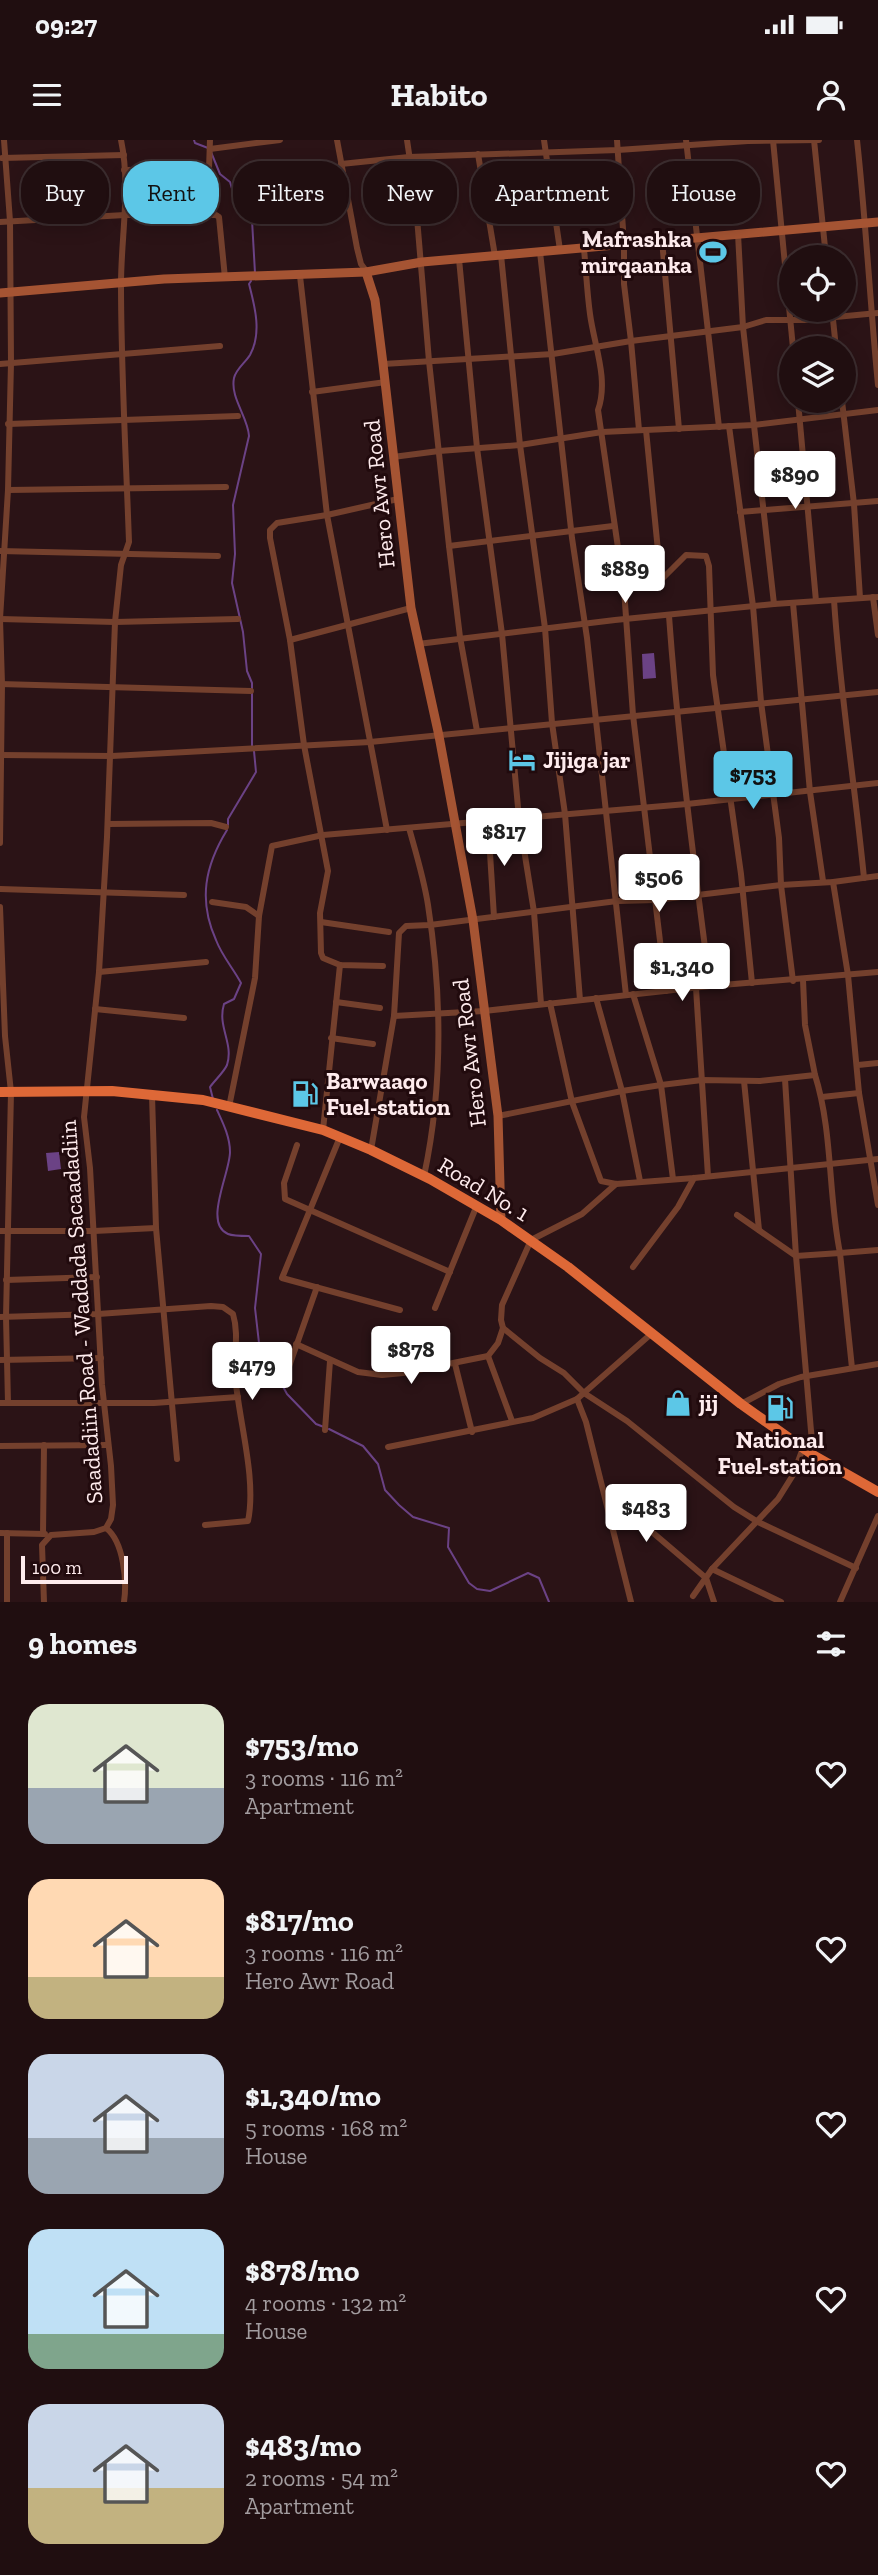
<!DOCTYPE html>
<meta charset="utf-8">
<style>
:root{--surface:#200e10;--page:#2d1c1e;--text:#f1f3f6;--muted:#a29c9f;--line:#3d2e30;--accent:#5cc7e7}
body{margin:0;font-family:"Zilla Slab",serif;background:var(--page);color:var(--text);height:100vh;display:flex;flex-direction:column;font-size:26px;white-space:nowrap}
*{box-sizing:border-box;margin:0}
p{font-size:23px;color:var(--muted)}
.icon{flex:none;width:38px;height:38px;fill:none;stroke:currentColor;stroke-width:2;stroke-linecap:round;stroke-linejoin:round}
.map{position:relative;height:1462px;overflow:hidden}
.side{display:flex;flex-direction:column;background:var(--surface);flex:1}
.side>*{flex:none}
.hud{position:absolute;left:21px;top:21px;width:836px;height:63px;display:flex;gap:14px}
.fabs{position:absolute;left:779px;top:105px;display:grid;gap:14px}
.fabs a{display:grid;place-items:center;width:77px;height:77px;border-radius:50%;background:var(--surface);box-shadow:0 4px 18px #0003,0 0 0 2px var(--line);font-size:35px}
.scale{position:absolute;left:21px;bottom:18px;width:107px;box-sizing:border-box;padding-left:7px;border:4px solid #feebed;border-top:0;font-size:19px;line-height:24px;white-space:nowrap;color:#feebed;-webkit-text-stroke:5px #210a0d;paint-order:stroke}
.price{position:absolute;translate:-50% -60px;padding:0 16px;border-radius:7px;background:#fff;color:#222;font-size:23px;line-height:46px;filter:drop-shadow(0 2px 4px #0008)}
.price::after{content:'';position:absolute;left:50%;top:42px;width:21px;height:16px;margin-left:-10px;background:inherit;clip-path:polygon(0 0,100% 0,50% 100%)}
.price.selected{background:var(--accent);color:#111}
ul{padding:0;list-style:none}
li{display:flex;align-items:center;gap:21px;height:175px;padding:0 28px}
li span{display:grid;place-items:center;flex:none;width:196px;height:140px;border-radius:21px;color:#555}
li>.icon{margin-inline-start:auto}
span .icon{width:84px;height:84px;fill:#fffc;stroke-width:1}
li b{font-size:30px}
h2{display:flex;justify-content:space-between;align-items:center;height:84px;padding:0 28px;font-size:30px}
.chip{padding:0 24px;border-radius:28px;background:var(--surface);box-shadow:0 4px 18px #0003,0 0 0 2px var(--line);font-size:24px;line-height:63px}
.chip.selected{background:var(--accent);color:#111}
.status{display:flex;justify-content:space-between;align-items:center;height:49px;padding:0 35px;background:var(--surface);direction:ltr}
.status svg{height:19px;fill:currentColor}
header{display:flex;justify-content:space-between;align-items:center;height:91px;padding:0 28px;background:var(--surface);font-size:32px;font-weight:700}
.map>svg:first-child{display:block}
.water{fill:#6b4285}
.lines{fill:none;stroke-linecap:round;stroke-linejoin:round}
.stream{stroke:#6b4285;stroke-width:2}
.minor{stroke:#74402d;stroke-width:6}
.secondary{stroke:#a55433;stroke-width:9}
.trunk{stroke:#de6837;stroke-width:10}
.labels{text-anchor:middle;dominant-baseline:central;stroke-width:6;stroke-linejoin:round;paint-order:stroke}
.poi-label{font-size:23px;font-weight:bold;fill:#feebed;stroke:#210a0d;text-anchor:start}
.street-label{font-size:23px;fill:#feebed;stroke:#210a0d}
</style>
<div class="status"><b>09:27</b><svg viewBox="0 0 49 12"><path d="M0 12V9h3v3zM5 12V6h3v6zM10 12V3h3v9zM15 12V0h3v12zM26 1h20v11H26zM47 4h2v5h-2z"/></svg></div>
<header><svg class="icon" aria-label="menu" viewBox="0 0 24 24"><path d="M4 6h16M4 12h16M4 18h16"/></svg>Habito<svg class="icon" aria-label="person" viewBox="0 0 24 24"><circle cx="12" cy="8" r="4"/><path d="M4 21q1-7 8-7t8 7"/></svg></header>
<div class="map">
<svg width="878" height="1462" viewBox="0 0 878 1462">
<rect width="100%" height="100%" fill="#2b1316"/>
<g class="water">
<path d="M654 513 656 538 643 539 642 514Z"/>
<path d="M59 1012 61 1029 48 1031 46 1013Z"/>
</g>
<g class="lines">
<g class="stream">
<path d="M194 0 195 3 208 8"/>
<path d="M211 12 220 34 230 42 233 52 244 64 252 80 255 133"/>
<path d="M251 141 249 144C255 167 262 193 250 215 245 223 236 229 234 238 230 258 248 277 249 296L233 365 235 414 232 443 243 492 247 531 252 543V606"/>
<path d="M228 685V679L256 632 254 611"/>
<path d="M213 959 210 947C215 940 224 932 227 925 234 903 217 887 224 864L234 859 241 843C233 828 222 816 216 800 198 760 205 726 227 690"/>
<path d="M217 970C223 983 230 997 230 1012 230 1033 203 1084 228 1094 233 1096 243 1096 249 1096L261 1114 255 1168 259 1203 287 1254 316 1284 324 1287"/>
<path d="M329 1289 363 1306 378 1324 385 1350 399 1365 413 1377 449 1388 448 1407 469 1443 477 1449 490 1451 528 1433 539 1438 549 1462"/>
</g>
<g class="minor">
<path d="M337 0 357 108 361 124 367 132"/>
<path d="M407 0 415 54 429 221 449 406 460 497 477 591"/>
<path d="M544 0 560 110"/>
<path d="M617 0 624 104V144L631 201 639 290"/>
<path d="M686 0 719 287"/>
<path d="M773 0 793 208"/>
<path d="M814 0 826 117"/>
<path d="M857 0C866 82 870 163 878 245"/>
<path d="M210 9 280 0"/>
<path d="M478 14 495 116"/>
<path d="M2 18 124 15"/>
<path d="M341 24 409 17 618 10 748 1 819 0"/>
<path d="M124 30 209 29 210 0"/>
<path d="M269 41 343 35"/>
<path d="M0 82 125 75H216L219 77 225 138"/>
<path d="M738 94 743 187 774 464"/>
<path d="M662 100 679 289"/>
<path d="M584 109C586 130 587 152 590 174 594 205 609 239 598 270L624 449 633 575 666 851"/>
<path d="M540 112 572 398 587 498 626 855"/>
<path d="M501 115 520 305 545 488 552 583 565 674 580 860"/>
<path d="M459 119 477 308 502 494 519 678 534 772 541 864"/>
<path d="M300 136 327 375 387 690"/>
<path d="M832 170 836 208"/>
<path d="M0 224 220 206"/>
<path d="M383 224 553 214 631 201 743 187 766 180H804L878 173"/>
<path d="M312 252 386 242"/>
<path d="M798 261 816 461"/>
<path d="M842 261 854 364 860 458"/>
<path d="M8 284 238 276"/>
<path d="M729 286 753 466 761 562 779 698 781 745 793 841"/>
<path d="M646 290 661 441"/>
<path d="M393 317 439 311 520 305 602 292 754 285 878 270"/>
<path d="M8 350 226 347"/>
<path d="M740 372 878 361"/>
<path d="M449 406 613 386"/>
<path d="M0 411 218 416"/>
<path d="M624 449 657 444 686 415 706 416 709 426 713 535 741 734 752 843"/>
<path d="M873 457 878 495"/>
<path d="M834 460C840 553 855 645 864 738"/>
<path d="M793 463 810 652 823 741"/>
<path d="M669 476C678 600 694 723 710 846"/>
<path d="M0 479 115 482 238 479"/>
<path d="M290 500 411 468"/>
<path d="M418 504 615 480 774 464 878 457"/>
<path d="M0 544 251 551"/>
<path d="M0 615 112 616 370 602 878 552"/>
<path d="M488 681 494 777"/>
<path d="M108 684 211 683 226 687"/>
<path d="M409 688C416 713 424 739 428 765 442 855 443 947 424 1036"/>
<path d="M0 703 2 544 0 479 8 350 11 223 10 81 4 0"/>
<path d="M833 742 848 835 859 953 878 1065"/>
<path d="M0 749 184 755"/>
<path d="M212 762 246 767 259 776 255 838 229 967"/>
<path d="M0 767 5 896 11 952 6 1177 8 1263"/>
<path d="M259 776 272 706 323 695 687 664 878 643"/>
<path d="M321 782 389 792"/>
<path d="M383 826 340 825 323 818 321 813 320 773 328 731 304 605 290 500 270 398V390L277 383 327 375 398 359"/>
<path d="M99 832 206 822"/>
<path d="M696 848 708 1036"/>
<path d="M633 854 661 945 673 1039"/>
<path d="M596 858 622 951 640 1041"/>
<path d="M336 862 380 868"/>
<path d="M550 863 572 962 601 1041 616 1044 694 1038 878 1019"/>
<path d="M95 869 184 878"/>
<path d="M394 876 484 871 710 846 878 832"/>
<path d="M331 898 373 904"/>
<path d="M858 925 878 923"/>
<path d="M815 935C833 992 828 1055 840 1113L878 1110"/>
<path d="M785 939 796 1116 813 1314"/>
<path d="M744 941 759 1090"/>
<path d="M152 955 156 1088 177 1319"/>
<path d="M822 957 859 953"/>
<path d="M498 976 622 951 661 945 702 940 760 941 815 935 805 885 803 840"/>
<path d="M323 990 340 825"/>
<path d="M340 997 282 1138 400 1170"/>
<path d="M297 1005 284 1043 285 1059 450 1132"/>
<path d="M371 1010 394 876 399 793 406 786 430 785 617 761 656 760 781 745 833 742 878 736"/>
<path d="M616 1044 582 1074 531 1100 502 1165 501 1180 503 1188 540 1218 564 1233 584 1253 627 1281 734 1367 758 1382 856 1428"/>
<path d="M737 1075 796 1116 840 1113 852 1228"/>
<path d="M0 1091H94L156 1088"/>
<path d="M633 1127 678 1067 694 1038"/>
<path d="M6 1140 97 1137"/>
<path d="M435 1168 477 1065"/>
<path d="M0 1177 98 1174 211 1166 223 1167 233 1174C239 1194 234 1213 235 1234 238 1278 257 1338 248 1381L205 1385"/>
<path d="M296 1204 358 1232 382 1235 403 1233 488 1216 498 1203 503 1188"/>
<path d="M488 1216 512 1281"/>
<path d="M0 1220 101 1218"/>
<path d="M455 1224 472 1292"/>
<path d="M286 1235 317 1147"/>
<path d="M577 1259 586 1282 631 1462"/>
<path d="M0 1263H154L238 1257"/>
<path d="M741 1264 779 1244 801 1237 878 1224"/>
<path d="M325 1290 330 1221"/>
<path d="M0 1306 108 1305"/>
<path d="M388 1307 533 1278 577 1259 651 1194"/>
<path d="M604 1351 706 1438 714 1462"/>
<path d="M106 1388C124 1402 127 1441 124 1462"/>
<path d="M0 1393 45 1394"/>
<path d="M7 1393V1462"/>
<path d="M43 1394 44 1305"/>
<path d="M712 1429 781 1462"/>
<path d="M693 1456 712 1429 778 1359 793 1335 803 1308"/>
<path d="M44 1462 42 1405 51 1395 94 1392 106 1388 111 1379 113 1365 111 1326 102 1245 90 1028 84 977 99 832 107 697 115 482 121 425 129 402C126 316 121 230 121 144 121 97 131 47 121 0"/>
<path d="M840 1462 878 1376"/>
</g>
<g class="secondary">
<path d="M366 132 375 160 383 224 411 468 439 596 473 780 498 976 501 1080"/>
<path d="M0 153 164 139 366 132 422 122 878 82"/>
</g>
<path class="trunk" d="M0 952 112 951 203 960 323 990 371 1010 430 1039 501 1080 568 1127 741 1264 813 1315 878 1352"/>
</g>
<defs>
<symbol id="stadium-bare" viewBox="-9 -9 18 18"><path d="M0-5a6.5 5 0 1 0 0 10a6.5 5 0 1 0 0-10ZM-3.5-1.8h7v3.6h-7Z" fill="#5cc7e7" stroke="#210a0d" stroke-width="2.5" paint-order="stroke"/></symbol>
<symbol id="hotel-bare" viewBox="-9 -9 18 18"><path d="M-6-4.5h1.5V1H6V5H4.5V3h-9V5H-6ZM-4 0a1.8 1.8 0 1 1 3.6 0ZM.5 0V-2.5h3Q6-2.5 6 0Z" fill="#5cc7e7" stroke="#210a0d" stroke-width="2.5" paint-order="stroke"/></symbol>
<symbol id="fuel-bare" viewBox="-9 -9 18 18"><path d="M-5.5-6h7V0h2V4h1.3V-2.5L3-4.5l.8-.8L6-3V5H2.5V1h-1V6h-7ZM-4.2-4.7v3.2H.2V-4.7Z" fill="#5cc7e7" stroke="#210a0d" stroke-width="2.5" paint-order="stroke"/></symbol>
<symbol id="shop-bare" viewBox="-9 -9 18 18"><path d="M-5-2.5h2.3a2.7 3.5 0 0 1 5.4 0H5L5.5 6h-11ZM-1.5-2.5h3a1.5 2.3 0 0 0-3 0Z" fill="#5cc7e7" stroke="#210a0d" stroke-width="2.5" paint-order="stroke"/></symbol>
</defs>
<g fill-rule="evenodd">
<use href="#stadium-bare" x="694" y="93" width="38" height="38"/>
<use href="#hotel-bare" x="503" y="601" width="38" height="38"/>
<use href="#fuel-bare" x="286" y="935" width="38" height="38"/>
<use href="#shop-bare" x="659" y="1244" width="38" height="38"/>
<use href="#fuel-bare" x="761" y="1249" width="38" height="38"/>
</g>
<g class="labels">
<g class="poi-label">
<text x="692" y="99" text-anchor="end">Mafrashka<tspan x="692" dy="26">mirqaanka</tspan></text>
<text x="543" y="620">Jijiga jar</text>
<text x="326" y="941">Barwaaqo<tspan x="326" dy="26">Fuel-station</tspan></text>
<text x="699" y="1263">jij</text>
<text x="780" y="1300" text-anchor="middle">National<tspan x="780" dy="26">Fuel-station</tspan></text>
</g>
<g class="street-label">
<text transform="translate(379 354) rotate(-96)">Hero Awr Road</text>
<text transform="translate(469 913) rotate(-97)">Hero Awr Road</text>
<text transform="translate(484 1049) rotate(31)">Road No. 1</text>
<text transform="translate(81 1172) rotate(-94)">Saadadiin Road - Waddada Sacaadadiin</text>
</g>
</g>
</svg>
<div class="fabs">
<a><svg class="icon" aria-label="locate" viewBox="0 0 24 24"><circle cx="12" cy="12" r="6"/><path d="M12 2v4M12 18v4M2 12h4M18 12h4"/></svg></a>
<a><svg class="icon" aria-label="layers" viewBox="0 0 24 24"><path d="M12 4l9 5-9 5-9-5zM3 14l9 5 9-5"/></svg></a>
</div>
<div class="scale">100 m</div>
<b class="price" style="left:795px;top:371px">$890</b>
<b class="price" style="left:625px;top:465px">$889</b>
<b class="price selected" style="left:753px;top:671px">$753</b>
<b class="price" style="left:504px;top:728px">$817</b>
<b class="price" style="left:659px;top:774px">$506</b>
<b class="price" style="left:682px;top:863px">$1,340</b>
<b class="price" style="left:411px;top:1246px">$878</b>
<b class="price" style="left:252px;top:1262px">$479</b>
<b class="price" style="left:646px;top:1404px">$483</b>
<div class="hud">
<a class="chip">Buy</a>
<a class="chip selected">Rent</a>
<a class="chip">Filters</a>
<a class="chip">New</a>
<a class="chip">Apartment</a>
<a class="chip">House</a>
</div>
</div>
<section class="side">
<h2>9 homes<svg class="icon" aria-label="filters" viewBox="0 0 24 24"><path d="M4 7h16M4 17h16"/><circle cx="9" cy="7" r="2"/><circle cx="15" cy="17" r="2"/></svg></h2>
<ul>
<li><span style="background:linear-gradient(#dfe7d0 60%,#9aa5b1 0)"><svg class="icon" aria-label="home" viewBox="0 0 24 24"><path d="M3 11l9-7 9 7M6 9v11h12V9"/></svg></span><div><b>$753/mo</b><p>3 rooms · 116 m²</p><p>Apartment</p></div><svg class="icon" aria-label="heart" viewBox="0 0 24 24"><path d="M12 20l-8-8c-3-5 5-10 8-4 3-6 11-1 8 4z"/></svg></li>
<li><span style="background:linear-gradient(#ffd9b3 70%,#c2b280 0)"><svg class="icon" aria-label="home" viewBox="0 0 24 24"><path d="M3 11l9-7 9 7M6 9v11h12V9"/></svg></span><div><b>$817/mo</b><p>3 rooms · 116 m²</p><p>Hero Awr Road</p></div><svg class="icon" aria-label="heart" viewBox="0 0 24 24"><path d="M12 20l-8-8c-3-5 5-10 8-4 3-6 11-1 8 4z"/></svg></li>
<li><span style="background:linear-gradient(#c9d6e8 60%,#9aa5b1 0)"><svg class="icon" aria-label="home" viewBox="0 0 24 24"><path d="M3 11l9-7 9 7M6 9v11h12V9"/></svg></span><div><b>$1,340/mo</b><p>5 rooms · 168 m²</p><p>House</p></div><svg class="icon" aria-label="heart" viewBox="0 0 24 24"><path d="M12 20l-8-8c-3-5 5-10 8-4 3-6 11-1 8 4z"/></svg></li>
<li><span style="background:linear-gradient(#bfe0f5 75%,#7fa58c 0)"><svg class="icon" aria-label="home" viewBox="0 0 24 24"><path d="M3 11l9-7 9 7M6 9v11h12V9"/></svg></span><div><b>$878/mo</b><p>4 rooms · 132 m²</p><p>House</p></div><svg class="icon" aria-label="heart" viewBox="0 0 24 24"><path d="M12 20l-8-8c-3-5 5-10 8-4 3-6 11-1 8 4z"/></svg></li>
<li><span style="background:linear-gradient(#c9d6e8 60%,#c2b280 0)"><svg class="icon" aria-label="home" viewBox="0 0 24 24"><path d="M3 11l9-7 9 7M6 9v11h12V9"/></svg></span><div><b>$483/mo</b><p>2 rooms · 54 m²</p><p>Apartment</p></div><svg class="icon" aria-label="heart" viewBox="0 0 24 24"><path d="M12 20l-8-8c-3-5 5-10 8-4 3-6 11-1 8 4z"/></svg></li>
</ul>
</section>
